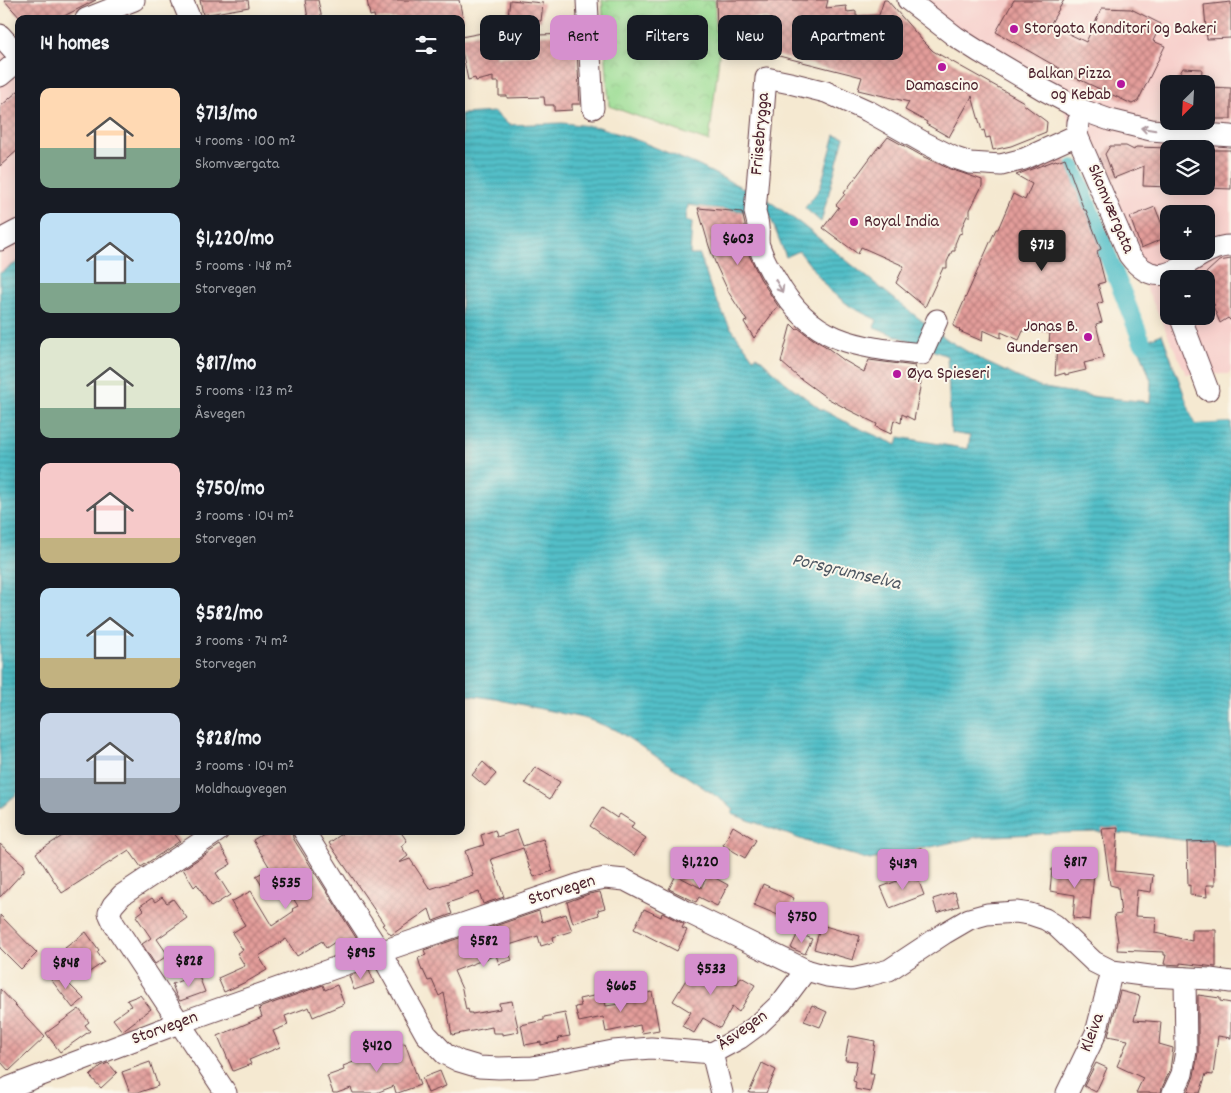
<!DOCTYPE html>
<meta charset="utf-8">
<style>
:root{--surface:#171b24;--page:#20242c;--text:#f1f3f6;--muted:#9ea1a6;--accent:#d690ce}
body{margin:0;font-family:Dekko,sans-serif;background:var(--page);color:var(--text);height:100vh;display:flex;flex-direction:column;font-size:19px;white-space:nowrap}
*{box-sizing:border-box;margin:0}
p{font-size:16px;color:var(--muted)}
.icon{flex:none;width:28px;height:28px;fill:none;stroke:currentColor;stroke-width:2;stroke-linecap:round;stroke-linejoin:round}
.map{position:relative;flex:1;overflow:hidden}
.details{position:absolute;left:15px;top:15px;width:450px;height:820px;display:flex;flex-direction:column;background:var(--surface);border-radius:10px;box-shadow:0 2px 12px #0003}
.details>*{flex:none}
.top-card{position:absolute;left:480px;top:15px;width:475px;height:45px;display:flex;gap:10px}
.needle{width:32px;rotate:204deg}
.tools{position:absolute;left:1160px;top:75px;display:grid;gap:10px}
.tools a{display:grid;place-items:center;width:55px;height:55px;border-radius:10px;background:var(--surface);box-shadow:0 2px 12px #0003;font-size:25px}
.price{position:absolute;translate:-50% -42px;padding:0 11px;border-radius:5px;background:var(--accent);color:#111;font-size:16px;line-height:32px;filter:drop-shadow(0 1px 2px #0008)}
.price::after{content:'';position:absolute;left:50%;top:30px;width:15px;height:11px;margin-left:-8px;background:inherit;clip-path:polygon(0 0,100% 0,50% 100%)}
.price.selected{background:#222;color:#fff}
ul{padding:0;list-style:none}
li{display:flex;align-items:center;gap:15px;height:125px;padding:0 25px}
li span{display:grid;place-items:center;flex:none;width:140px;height:100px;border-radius:10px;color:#555}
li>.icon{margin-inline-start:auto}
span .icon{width:60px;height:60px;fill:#fffc;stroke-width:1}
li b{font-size:21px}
h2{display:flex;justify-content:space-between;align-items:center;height:60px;padding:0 25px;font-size:21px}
.tag{padding:0 18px;border-radius:10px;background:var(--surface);box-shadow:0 2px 12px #0003;font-size:18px;line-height:45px}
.tag.selected{background:var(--accent);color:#111}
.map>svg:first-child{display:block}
.built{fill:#f7d0cc;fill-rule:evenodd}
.park{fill:url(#park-crowns);stroke:#737e60}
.water{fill:url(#water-rules);stroke:#4e6f7a;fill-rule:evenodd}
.pier{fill:#f5e9d1}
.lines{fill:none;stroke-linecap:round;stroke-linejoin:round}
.canal{stroke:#52bfc8;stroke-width:18}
.building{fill:url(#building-cross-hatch)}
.minor-casing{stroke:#643d44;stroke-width:23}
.minor{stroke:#fff;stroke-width:21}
.oneway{stroke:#ae9aa0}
.poi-dot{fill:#b5179e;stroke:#fbf7ec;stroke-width:2}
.labels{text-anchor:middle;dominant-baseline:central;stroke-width:4;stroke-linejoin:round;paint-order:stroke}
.poi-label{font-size:18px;fill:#4a1f2b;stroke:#fbf7ec;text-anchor:start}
.street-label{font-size:18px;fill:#4a1f2b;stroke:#fbf7ec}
.water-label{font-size:19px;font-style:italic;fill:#4d5762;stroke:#fbf7ec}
</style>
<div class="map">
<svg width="1231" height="1093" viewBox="0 0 1231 1093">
<defs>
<pattern id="park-crowns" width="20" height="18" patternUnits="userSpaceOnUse" patternTransform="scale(1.25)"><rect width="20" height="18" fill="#9cdd94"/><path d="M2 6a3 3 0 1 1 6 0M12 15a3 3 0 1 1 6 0" fill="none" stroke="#88bd80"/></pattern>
<pattern id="water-rules" width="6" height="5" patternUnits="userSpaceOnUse" patternTransform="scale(1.25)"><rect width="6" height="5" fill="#52bfc8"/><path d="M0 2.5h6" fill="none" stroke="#469ba3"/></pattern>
<pattern id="building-cross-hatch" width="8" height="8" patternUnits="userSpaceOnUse" patternTransform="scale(1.25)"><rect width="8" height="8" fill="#e39d9a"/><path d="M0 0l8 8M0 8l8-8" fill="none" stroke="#ba7f7e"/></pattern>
</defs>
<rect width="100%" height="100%" fill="#fbf7ec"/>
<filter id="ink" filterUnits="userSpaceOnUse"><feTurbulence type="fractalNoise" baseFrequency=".02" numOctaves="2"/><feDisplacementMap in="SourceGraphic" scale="10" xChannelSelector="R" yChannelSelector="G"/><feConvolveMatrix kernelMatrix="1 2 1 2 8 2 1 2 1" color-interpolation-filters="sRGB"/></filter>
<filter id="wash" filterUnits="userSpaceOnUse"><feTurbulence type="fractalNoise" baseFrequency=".0096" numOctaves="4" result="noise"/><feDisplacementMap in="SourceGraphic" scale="20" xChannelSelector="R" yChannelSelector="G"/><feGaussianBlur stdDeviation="1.12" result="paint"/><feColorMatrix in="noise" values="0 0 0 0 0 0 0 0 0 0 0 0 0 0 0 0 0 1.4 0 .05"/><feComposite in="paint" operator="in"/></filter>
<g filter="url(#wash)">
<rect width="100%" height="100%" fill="#f5e9d1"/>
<g class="built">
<path d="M905 0H1231V371L1228 374H1186L1062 106ZM1169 84H1206V121H1169ZM1169 149H1206V186H1169ZM1169 214H1206V251H1169ZM1169 279H1206V316H1169Z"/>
<path d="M0 38 19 64V261L0 273Z"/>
</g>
<path class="park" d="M602 0H715V31H722L709 142 609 106Z"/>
<g class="water">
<path d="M495 112 509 125 562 123 599 127 642 142 697 165 769 201 801 224 917 317 948 340 983 361 1039 387 1098 397 1150 402 1151 381 1138 344 1162 334 1195 424 1231 422V846L1131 834 1100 832 1053 833 977 837 870 860 811 843 732 814 734 809 713 794 616 730 587 719 496 699 461 694V114ZM688 205 769 214 786 257 799 251 829 290 851 307 877 320 874 327 947 356 951 433 970 436 968 449 899 437 897 445 852 425 819 408 785 382 757 356 753 358 729 325 711 289 700 255H690L692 222 686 220Z"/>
<path d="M835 135 844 137 821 222 805 208 820 188Z"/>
<path d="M19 261V792L0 809V273Z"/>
</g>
<path class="pier" d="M1185 396H1188L1197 421 1231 419V422L1195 424Z"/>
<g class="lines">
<path class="canal" d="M1073 168 1142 342"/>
</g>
<g id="blocks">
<g class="building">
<path d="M4 0H96L58 19H21Z"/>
<path d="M200 0H248L249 7 203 15Z"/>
<path d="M305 0H318L322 19H308Z"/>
<path d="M367 0H459L463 19H375L374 15 370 16Z"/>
<path d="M510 0 543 3 541 21 508 17Z"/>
<path d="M716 0H828L826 8 846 6 847 12 856 11V16L879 15 884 0H887L922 40 933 51 1024 102 1023 104 1047 122 1046 132 1011 146 993 150 990 137 986 138 984 130 982 131 972 96 949 137 926 124 927 122 905 110 909 102 858 90 862 77 771 54 768 18 735 19V28H717Z"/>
<path d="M1014 0H1064L1051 23 1060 28 1059 29 1086 42 1102 8 1131 9 1161 24 1153 41 1165 46 1138 101 1132 104 1061 71 1062 70 996 32Z"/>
<path d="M1231 2V38L1207 39 1204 5Z"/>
<path d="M482 33V36L488 35 491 48H495L497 57 538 54 537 35 576 34 580 104H572V110L554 111V105H545L544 97 507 98V96H499V82H493V77L476 81 475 78 468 80 461 46V37Z"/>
<path d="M1183 68 1202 69 1201 84H1174Z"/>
<path d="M1206 87 1231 88V119H1206Z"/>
<path d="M19 90V149L0 166V107Z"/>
<path d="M888 137 924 157 950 169 971 176 982 180V186L970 210V216H967L962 227V233L959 234 955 244V251H952L947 262V268H943L925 307 896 283 904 266 861 247 858 254 823 228 839 207 836 205 845 194 844 193 879 146 880 147Z"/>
<path d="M1110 146H1126L1134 150 1136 147 1169 148V187L1143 186 1144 166 1114 178 1105 154Z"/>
<path d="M1206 150H1231V189L1206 188Z"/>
<path d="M1065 158 1084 210H1086L1101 249 1097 251 1105 282 1098 284 1103 302 1097 304 1102 322 1096 324 1104 358 1084 363 1086 370 1065 375V373L1055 376 1057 345 1049 344 1050 332 1023 331 1019 340 1001 332V338L983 330 982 341 959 331 960 330 953 326 996 229H998L1013 194 1025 200 1032 184 1016 175 1056 160 1057 161Z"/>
<path d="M1155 207 1167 237 1141 248 1130 217Z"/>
<path d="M698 208 742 212 745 225 746 245 749 255 760 278 778 306 754 338 744 322 747 321 729 293 716 265 709 246Z"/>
<path d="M1231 259V321L1228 318 1220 323 1213 306 1215 305 1206 295V273L1219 261Z"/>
<path d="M791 324 797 330 798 328 813 339 825 346 845 361 864 372 869 360 915 366 912 381 921 382 914 420 902 414 901 423 894 420 891 434 876 427 877 424 849 410 827 398 797 376 781 362Z"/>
<path d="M483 762 496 774 485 786 472 775Z"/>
<path d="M535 767 560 782 550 799 525 783Z"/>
<path d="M602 808 617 818 620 814 634 823 631 828 646 838 634 856 590 826Z"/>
<path d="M733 826 756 840 745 858 723 845Z"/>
<path d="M1118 828 1115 871 1153 875 1151 892 1137 890 1135 916 1156 917 1155 933 1192 941V930H1216V967L1180 963V965L1164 964 1166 955H1164V952L1117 950 1118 941 1114 915 1121 914 1118 887 1110 885 1102 829Z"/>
<path d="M495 830 497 837 517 830 523 846 543 839 553 871 534 877 531 869H530L523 848 491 859 504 897 483 904 479 892 448 903 452 914 433 921 429 909 391 935 382 925 384 924 329 843 346 831H400L407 841 401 846 408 856 399 863 410 859 430 889 473 875 465 851 484 845 481 835Z"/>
<path d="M70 831H172L180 841 141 867 129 850 62 893 36 853Z"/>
<path d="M268 831H292L293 838 358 941 344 949 340 942 336 944 335 942 326 948 322 941 297 956 286 939 259 956 267 970 248 981 224 992 218 978 245 966 237 953 243 950 232 933 245 925 231 902 251 891 272 926 294 911 292 909 298 906 281 879 264 889 256 876 270 868 253 840Z"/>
<path d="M1214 841 1215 885H1206L1207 897 1190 895V885L1188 886 1187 842Z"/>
<path d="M0 844 24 865V871L0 897Z"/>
<path d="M220 845 231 864 216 873 230 895 211 907 197 884 194 887 183 869Z"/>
<path d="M921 848 926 863 913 868 908 853Z"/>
<path d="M1052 869 1094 872 1090 920 1073 918 1075 895 1050 891Z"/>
<path d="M708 874 728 885 717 906 699 897 696 902 669 889 676 875 701 888Z"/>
<path d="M916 874 924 895 890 908 881 887Z"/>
<path d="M763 884 794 898 785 918 754 905Z"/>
<path d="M600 892 605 908 598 910 599 915 573 923 567 902 589 894Z"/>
<path d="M955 892 959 906 937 913 933 899Z"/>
<path d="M162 897 167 903 173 899 187 918 157 939 168 955 155 964 142 944 151 938 136 916 144 910 140 906 152 898 155 902Z"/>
<path d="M644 909 661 917 662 913 684 924 682 928 687 930 677 951 634 929Z"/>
<path d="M539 911 542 922 566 914 572 931 553 937 554 942 541 946 538 936 506 946 512 960 499 964 496 955 454 971 462 989 466 1010 468 1009 469 1013H472V1014L500 1009 499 1003 512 1001 519 1032 502 1035V1033H493L492 1027 452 1035 444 993 439 996 432 980 428 981 423 970 422 971 418 958 426 955 424 950Z"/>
<path d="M0 915 37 953 21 969 0 948Z"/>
<path d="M821 925 860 936 853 960 814 949Z"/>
<path d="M86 932 99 950 97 952 104 962 85 975 65 948Z"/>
<path d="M798 933 812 939 805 954 791 948Z"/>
<path d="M698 960 737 984 741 977 755 985 739 1012 732 1007 720 1028 703 1018 694 1033 682 1026 691 1012 673 1001Z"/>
<path d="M369 969 374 983 354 990 349 976Z"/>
<path d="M56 971 84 999 73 1008 49 977Z"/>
<path d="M198 974 205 992 180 1001 176 995 172 984Z"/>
<path d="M323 985 325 990 337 985 344 1004 313 1017 309 1007 285 1016 288 1025 273 1031 280 1047 249 1060 251 1064 233 1071 218 1036 262 1017 259 1008Z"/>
<path d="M0 989 45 1037 9 1071 0 1061Z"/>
<path d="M1120 991 1140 996 1134 1020 1161 1022 1159 1044 1173 1048 1170 1070 1162 1088 1161 1093H1136L1143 1078 1117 1066 1128 1040 1108 1036Z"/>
<path d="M652 992 659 1030 642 1033 640 1025 606 1032 603 1017 579 1022 575 1007 581 1006 579 999 603 994 606 1006 639 1001 638 995Z"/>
<path d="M140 995 151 1009 122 1031 113 1019 131 1006 127 1000Z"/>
<path d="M1198 995 1220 998V1001L1231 1003V1038L1218 1036 1213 1075 1206 1074 1200 1093H1192L1188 1092 1194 1076 1198 1053Z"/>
<path d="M812 1005 827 1012 820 1027 804 1021Z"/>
<path d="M79 1009 89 1022 85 1025 90 1031 60 1052 46 1033Z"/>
<path d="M565 1013 570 1036 558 1038 559 1041 541 1045V1042L525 1045 521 1025 544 1020V1017Z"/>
<path d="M849 1036 875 1041 870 1074H874L870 1092 855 1089 856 1082 853 1081 857 1061 845 1060Z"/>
<path d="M405 1043 420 1085 398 1093H396L394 1086 376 1093H353L351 1088 337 1093H333L327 1076 344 1070 343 1066Z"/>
<path d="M150 1062 158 1086 137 1093H130L122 1072Z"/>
<path d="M108 1063 117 1073 101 1088 90 1076 101 1066Z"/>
<path d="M762 1063 776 1070 766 1093H749Z"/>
<path d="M1096 1063 1107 1068 1096 1092 1084 1086Z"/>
<path d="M440 1071 446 1086 428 1093 422 1078Z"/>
</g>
</g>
</g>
<g filter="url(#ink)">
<use href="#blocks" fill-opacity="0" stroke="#643d44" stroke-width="1"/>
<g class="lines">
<defs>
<g id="minor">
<path d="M182 0 190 19"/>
<path d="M587 0 593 108"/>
<path d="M908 0 956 37 978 51 1044 90 1082 110 1110 120 1151 130 1231 136"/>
<path d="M86 19 134 0"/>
<path d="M0 35 19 56"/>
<path d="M0 76 19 60"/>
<path d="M1078 122 1077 135 1129 255C1165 304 1192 245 1231 246"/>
<path d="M0 240 19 230"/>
<path d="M1180 316 1208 390"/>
<path d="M937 320 922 354C856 347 811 343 776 280 769 269 763 258 759 246 757 240 759 233 758 227 758 222 756 217 755 212L766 78 790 83 826 92 868 111 923 142 955 158 970 163 1001 165 1024 159 1077 135"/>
<path d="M218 831 122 895 113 905 109 913 114 924 226 1093"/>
<path d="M304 831 347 901 380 952 426 1034 445 1054 459 1061 479 1067 499 1068 533 1067 613 1051 651 1048 712 1053 740 1038 759 1024 782 1002 806 970 827 976 852 979 870 975 889 970 945 933 969 919 987 914 1016 912 1030 914 1045 919 1055 925 1094 962 1112 971 1150 976 1210 979 1231 982"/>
<path d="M712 1053 722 1093"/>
<path d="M0 1093 10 1087 179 1023 380 952 586 882 605 878 625 880 687 912 806 970"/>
<path d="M1067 1093 1096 1033 1112 971"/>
<path d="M1173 1093 1182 1074 1186 1051 1185 978"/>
</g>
</defs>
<use href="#minor" class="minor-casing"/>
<use href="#minor" class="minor"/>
</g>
<defs><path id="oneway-shaft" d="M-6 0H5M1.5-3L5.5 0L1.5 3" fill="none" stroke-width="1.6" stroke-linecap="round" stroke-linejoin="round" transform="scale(1.25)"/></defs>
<g class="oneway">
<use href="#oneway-shaft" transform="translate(1148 129) rotate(-171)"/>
<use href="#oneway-shaft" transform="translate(779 286) rotate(60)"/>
</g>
</g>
<g class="poi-dot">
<circle cx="1014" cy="29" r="5"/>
<circle cx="942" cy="67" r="5"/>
<circle cx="1121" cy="84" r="5"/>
<circle cx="854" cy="222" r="5"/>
<circle cx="1088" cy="337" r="5"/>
<circle cx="897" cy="374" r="5"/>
</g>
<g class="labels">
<g class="poi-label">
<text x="1024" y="29">Storgata Konditori og Bakeri</text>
<text x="1111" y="74" text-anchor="end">Balkan Pizza<tspan x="1111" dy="21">og Kebab</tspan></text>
<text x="942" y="86" text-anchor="middle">Damascino</text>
<text x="864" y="222">Royal India</text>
<text x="1078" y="327" text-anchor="end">Jonas B.<tspan x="1078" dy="21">Gundersen</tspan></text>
<text x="907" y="374">Øya Spieseri</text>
</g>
<g class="street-label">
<text transform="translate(761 134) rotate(-85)">Friisebrygga</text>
<text transform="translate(1110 209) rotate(67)">Skomværgata</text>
<text transform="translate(562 891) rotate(-17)">Storvegen</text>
<text transform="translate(165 1029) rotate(-20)">Storvegen</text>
<text transform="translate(743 1031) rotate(-35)">Åsvegen</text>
<text transform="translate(1093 1033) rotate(-69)">Kleiva</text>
</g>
<g class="water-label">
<text transform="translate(846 573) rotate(13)">Porsgrunnselva</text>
</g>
</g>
</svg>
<div class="tools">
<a><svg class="needle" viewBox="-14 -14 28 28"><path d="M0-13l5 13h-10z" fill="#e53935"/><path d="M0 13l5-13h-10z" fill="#9ea1a6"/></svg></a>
<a><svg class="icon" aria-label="layers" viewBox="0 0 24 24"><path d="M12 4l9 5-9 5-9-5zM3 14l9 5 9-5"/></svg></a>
<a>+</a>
<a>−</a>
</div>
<b class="price" style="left:738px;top:266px">$603</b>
<b class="price selected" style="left:1042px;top:272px">$713</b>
<b class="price" style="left:700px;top:889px">$1,220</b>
<b class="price" style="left:1075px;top:889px">$817</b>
<b class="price" style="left:903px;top:891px">$439</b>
<b class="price" style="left:286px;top:910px">$535</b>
<b class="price" style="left:802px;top:944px">$750</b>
<b class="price" style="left:484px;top:968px">$582</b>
<b class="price" style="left:361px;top:980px">$895</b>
<b class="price" style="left:189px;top:988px">$828</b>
<b class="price" style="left:66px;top:990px">$848</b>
<b class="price" style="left:711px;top:996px">$533</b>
<b class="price" style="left:621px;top:1013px">$665</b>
<b class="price" style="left:377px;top:1073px">$420</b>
<div class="top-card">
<a class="tag">Buy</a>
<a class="tag selected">Rent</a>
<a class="tag">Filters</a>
<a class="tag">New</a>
<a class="tag">Apartment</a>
</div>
<section class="details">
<h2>14 homes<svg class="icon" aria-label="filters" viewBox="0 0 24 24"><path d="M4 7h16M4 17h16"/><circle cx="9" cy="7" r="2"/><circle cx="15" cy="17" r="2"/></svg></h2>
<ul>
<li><span style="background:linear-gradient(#ffd9b3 60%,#7fa58c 0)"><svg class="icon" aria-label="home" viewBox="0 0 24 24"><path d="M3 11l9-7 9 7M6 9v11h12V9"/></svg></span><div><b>$713/mo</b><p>4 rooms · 100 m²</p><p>Skomværgata</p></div></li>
<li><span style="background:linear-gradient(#bfe0f5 70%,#7fa58c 0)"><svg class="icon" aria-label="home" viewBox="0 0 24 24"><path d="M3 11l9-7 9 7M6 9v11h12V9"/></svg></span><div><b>$1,220/mo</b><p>5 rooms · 148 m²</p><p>Storvegen</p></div></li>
<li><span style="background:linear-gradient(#dfe7d0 70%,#7fa58c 0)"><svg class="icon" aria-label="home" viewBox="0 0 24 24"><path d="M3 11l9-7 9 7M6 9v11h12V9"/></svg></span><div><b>$817/mo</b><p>5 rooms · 123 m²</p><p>Åsvegen</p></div></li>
<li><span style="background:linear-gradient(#f6c9c9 75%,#c2b280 0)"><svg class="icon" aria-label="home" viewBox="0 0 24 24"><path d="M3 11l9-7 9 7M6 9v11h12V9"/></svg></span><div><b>$750/mo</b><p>3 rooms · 104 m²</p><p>Storvegen</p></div></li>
<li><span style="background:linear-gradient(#bfe0f5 70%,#c2b280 0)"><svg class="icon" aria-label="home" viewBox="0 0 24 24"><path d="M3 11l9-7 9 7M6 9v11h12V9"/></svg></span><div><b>$582/mo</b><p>3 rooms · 74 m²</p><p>Storvegen</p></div></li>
<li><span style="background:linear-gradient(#c9d6e8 65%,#9aa5b1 0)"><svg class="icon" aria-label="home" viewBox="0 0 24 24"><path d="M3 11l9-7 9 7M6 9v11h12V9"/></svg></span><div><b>$828/mo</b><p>3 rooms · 104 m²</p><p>Moldhaugvegen</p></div></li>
</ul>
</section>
</div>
